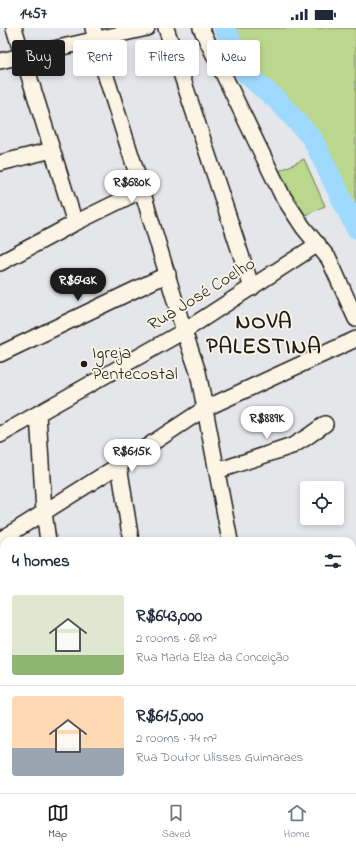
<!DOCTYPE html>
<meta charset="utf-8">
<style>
:root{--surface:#fff;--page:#f2f2f3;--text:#1f2937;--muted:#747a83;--line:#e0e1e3;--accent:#1c1c1c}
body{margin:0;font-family:"Indie Flower",sans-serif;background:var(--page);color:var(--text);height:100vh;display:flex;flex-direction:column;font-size:15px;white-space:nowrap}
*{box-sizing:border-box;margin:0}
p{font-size:13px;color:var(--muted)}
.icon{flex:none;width:22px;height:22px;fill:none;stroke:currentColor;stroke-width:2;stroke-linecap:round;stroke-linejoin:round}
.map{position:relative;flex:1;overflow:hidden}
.drawer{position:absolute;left:0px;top:509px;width:356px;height:256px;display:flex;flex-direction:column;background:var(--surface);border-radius:12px 12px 0 0;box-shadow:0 2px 6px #0003}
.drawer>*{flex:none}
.banner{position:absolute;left:12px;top:12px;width:332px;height:36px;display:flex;gap:8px}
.fabs{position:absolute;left:300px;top:453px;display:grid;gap:8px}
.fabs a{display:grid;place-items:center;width:44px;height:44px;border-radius:4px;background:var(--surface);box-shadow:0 2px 6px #0003;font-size:20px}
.price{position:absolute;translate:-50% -34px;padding:0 9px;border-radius:14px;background:#fff;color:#222;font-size:13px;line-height:26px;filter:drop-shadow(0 1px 2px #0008)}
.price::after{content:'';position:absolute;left:50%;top:24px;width:12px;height:9px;margin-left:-6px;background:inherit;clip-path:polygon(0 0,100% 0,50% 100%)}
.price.active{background:var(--accent);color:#fff}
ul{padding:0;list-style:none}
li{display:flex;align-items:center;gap:12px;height:100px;padding:0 12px}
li+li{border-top:1px solid var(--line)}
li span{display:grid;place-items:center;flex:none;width:112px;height:80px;border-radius:4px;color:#555}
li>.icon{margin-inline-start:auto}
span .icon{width:48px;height:48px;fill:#fffc;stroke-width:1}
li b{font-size:17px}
h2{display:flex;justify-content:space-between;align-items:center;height:48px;padding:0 12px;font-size:17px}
.pill{padding:0 14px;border-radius:4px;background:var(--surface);box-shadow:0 2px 6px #0003;font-size:14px;line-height:36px}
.pill.active{background:var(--accent);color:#fff}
.status{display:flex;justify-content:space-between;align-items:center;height:28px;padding:0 20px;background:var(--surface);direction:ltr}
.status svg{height:11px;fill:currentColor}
.tab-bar{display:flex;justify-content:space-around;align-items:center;height:56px;border-top:1px solid var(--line);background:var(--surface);font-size:11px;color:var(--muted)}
.tab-bar a{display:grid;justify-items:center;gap:2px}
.tab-bar .active{color:var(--accent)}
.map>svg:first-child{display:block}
.green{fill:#bbd68d;stroke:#6c7954}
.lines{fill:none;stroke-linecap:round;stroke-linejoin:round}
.river{stroke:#9edaff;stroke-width:21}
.minor-casing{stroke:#1c1c1c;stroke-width:18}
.minor{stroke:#fcf5e5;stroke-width:15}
.poi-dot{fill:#1c1c1c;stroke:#fcf5e5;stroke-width:1.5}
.labels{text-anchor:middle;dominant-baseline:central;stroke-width:3.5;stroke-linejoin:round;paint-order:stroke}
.street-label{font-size:18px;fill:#1c1c1c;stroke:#fcf5e5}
.poi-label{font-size:18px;fill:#1c1c1c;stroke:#fcf5e5;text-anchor:start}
.district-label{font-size:22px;font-weight:bold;letter-spacing:1px;fill:#1c1c1c;stroke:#fcf5e5}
</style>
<div class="status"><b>14:57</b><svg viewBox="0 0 49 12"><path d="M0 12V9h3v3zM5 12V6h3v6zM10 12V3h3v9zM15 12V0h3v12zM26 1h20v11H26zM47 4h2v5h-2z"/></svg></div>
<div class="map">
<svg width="356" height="765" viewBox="0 0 356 765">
<rect width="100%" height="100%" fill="#e5e6e9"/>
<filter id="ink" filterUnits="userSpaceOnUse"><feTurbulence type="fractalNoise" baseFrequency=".025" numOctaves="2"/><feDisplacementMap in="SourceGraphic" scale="8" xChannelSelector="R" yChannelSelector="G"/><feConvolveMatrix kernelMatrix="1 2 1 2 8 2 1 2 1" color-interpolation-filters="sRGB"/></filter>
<g filter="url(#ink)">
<g class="green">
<path d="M231 0H356V210L327 144 248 37Z"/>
<path d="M304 131 325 178 299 190 277 144Z"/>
<path d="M356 644V765H229L233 761H352V650Z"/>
</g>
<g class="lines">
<g class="river">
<path d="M224 0 237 24 246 46 276 71 312 110 356 200"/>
<path d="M352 742 356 737"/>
<path d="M330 765 334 761"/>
</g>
<defs>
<g id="minor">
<path d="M14 0 75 195"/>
<path d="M93 0 104 42 142 162 184 303 198 344 230 513"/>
<path d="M166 0 252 260"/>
<path d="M201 0 282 167 303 199 329 231 356 291"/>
<path d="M0 33 147 0"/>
<path d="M0 135 52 122"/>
<path d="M0 235 75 195 142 162"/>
<path d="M0 326 168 246"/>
<path d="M38 386 44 484 48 513"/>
<path d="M0 407 184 303 318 216"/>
<path d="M119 437 131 513"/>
<path d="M217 443 292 418 307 409 325 396"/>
<path d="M0 512 119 437 204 381 356 311"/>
<path d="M0 584 4 582"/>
<path d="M0 641 4 640"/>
<path d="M0 669 4 684"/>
<path d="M0 758 4 757"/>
<path d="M88 761 89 765"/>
<path d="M176 761V765"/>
<path d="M21 765 22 761"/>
<path d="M211 765 215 761"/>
</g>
</defs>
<use href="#minor" class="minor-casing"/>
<use href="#minor" class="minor"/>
</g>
</g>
<circle class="poi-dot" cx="84" cy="336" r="4"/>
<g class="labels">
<g class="street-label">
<text transform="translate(202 267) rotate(-32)">Rua José Coelho</text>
</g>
<g class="poi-label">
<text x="92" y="326">Igreja<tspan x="92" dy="21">Pentecostal</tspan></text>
</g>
<g class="district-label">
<text x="264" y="295">NOVA<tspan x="264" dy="25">PALESTINA</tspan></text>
</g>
</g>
</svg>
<div class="fabs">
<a><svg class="icon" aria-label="locate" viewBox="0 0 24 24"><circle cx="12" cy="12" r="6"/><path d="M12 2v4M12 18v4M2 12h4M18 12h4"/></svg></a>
</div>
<b class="price" style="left:132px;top:176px">R$680K</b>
<b class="price active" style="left:78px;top:274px">R$643K</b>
<b class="price" style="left:267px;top:412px">R$889K</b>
<b class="price" style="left:132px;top:445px">R$615K</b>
<div class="banner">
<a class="pill active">Buy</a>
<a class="pill">Rent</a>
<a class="pill">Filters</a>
<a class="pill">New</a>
</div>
<section class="drawer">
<h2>4 homes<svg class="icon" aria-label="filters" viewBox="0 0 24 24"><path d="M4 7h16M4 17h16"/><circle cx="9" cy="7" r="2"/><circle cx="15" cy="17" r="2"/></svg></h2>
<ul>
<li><span style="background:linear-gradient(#dfe7d0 75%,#8fb573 0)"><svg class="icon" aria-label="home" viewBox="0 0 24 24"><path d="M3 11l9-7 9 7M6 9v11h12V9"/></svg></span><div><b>R$643,000</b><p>2 rooms · 68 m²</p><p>Rua Maria Elza da Conceição</p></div></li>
<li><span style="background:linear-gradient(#ffd9b3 65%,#9aa5b1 0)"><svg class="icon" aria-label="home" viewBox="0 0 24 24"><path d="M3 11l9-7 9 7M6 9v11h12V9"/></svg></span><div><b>R$615,000</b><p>2 rooms · 74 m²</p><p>Rua Doutor Ulisses Guimaraes</p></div></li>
</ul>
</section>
</div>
<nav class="tab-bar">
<a class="active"><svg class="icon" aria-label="map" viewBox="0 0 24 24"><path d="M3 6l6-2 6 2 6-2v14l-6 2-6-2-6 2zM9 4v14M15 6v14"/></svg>Map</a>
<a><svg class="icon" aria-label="saved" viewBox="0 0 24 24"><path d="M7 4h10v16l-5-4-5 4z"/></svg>Saved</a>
<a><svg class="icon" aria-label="home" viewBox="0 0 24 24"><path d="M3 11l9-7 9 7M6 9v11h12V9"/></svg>Home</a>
</nav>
